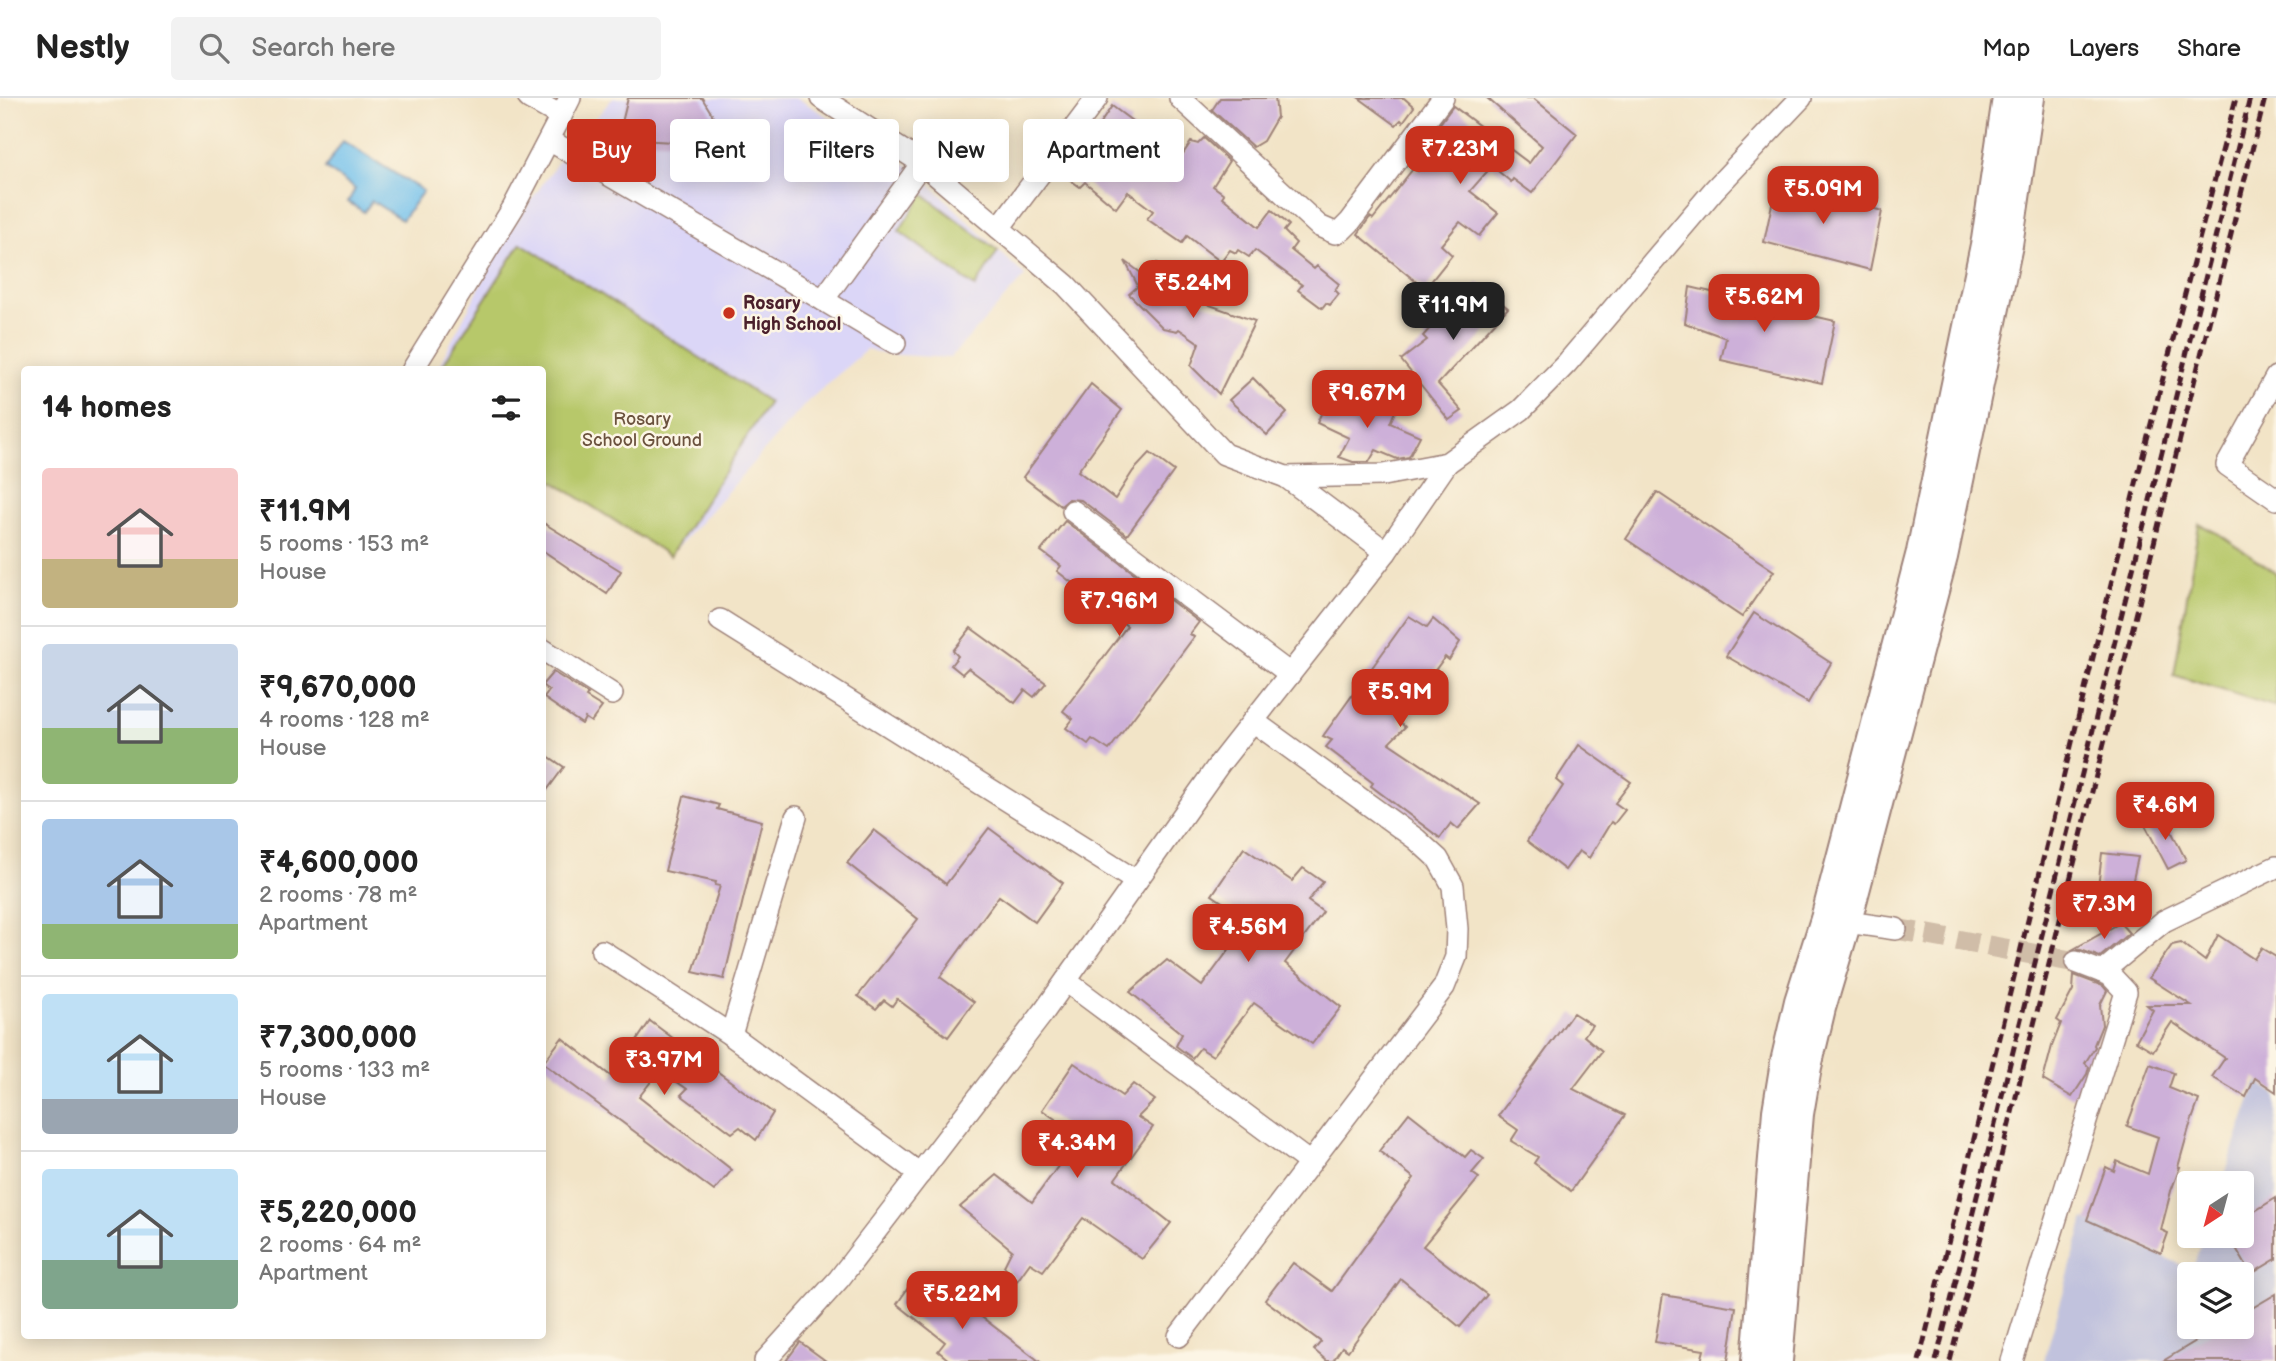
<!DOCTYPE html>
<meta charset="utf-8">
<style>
:root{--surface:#fff;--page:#f2f2f2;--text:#222;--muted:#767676;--line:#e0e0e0;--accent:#c8321e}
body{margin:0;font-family:"Balsamiq Sans",sans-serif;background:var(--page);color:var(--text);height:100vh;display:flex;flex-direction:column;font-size:26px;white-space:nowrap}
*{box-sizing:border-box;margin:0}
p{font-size:23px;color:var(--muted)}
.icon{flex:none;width:38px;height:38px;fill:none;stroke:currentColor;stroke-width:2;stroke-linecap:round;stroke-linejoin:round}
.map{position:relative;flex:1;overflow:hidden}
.panel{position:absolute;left:21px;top:268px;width:525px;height:973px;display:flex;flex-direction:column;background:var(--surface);border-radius:7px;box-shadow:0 4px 18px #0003}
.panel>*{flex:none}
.top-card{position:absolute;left:567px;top:21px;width:665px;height:63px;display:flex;gap:14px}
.needle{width:46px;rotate:216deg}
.controls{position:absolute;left:2177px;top:1073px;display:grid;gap:14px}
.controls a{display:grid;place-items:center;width:77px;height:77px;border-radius:7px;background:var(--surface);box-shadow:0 4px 18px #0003;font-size:35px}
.price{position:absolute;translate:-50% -60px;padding:0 16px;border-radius:14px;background:var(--accent);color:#fff;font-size:23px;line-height:46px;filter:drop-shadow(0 2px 4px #0008)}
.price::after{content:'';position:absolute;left:50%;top:42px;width:21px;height:16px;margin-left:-10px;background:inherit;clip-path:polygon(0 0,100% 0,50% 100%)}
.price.on{background:#222;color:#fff}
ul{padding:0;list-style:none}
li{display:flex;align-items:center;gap:21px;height:175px;padding:0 21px}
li+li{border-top:2px solid var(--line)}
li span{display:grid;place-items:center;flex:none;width:196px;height:140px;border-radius:7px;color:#555}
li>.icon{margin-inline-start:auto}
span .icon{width:84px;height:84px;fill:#fffc;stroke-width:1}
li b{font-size:30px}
h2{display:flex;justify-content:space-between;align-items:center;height:84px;padding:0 21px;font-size:30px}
.chip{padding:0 24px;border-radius:7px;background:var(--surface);box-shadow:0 4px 18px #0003;font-size:24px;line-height:63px}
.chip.on{background:var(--accent);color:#fff}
header{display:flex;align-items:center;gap:42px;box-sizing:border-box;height:98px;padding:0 35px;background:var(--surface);border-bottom:2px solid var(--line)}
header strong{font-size:33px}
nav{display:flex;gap:38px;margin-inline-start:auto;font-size:24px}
.search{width:490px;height:63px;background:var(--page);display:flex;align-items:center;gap:18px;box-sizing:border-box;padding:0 24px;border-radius:7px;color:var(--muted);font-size:26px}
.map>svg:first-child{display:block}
.built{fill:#dbd6f7}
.industrial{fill:#c1c2dd;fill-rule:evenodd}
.green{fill:#b7c86b;stroke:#80744b;stroke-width:2}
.water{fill:#72c1ed;stroke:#5e708c;stroke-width:2}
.building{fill:#cdb0d9}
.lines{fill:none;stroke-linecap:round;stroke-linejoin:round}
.minor-tunnel{stroke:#d0bda8;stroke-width:21;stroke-dasharray:21 10;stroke-linecap:butt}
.minor-casing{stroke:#9e8279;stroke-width:24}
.major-casing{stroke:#9e8279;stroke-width:30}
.minor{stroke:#fff;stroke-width:21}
.major{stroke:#fff;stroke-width:26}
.rail{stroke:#4a1f2b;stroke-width:5;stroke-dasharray:10 5;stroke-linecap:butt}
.poi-dot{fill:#c8321e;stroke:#fcf5e5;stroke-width:2.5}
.labels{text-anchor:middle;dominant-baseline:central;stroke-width:5;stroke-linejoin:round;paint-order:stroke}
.poi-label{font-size:18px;font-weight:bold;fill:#4a1f2b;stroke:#fcf5e5;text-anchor:start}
.park-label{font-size:18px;fill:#6b523e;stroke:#fcf5e5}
</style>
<header>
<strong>Nestly</strong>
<div class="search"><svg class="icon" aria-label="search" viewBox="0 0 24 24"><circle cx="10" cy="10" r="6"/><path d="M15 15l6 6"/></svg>Search here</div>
<nav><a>Map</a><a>Layers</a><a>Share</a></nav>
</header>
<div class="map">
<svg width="2276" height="1263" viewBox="0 0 2276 1263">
<rect width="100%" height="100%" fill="#fcf5e5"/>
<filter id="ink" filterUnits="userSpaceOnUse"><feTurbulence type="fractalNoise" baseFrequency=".0143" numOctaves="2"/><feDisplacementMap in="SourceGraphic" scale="14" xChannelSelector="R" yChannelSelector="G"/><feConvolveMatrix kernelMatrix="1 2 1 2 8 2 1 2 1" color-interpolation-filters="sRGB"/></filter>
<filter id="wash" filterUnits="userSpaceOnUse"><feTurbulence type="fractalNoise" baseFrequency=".00686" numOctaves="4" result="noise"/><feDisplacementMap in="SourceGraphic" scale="28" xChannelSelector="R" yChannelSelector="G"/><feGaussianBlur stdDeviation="1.57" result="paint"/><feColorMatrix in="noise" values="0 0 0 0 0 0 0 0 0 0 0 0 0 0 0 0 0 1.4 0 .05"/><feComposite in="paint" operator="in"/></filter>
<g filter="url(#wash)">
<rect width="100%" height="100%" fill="#f2e4c7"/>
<path class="built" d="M613 0H797L914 71 1025 178 950 260 884 256 867 251 808 303 670 458 543 377 542 271H437L507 137 558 64Z"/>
<path class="industrial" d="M2257 983 2276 997V1263H2044L2084 1121 2192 1172 2204 1138H2242V1085H2222ZM2189 1176H2242V1228H2189Z"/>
<g class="green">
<path d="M923 96 998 153 975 189 899 133Z"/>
<path d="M521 145 769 304 670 458 543 377 542 271H440Z"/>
<path d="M2199 426 2219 436 2276 475V609L2174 577Z"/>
</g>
<path class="water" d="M343 43 423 93 402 122 372 103 364 114 348 104 355 91 325 70Z"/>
<g id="blocks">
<g class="building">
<path d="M628 0H702L731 47 618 41Z"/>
<path d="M1220 0H1275L1277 19 1263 43 1253 49 1212 12Z"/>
<path d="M1359 0H1404L1414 9 1403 24 1401 22 1396 27Z"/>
<path d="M1487 0H1533L1577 36 1532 95 1513 81 1511 84 1492 68 1470 93 1498 115 1479 138 1460 124 1441 147 1452 157 1425 191 1358 136 1370 119 1373 121 1413 71 1418 73 1444 38 1436 31 1453 8 1529 65 1542 48Z"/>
<path d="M1112 8 1132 23 1129 27 1176 66 1191 44 1198 46 1204 40 1229 63 1213 88 1224 96 1222 99 1259 129 1272 112 1289 127 1284 133 1296 145 1291 152 1314 171 1317 168 1339 186 1335 192 1339 196 1330 207 1326 205 1322 210 1298 192 1302 187 1255 152 1249 159 1238 152 1236 155 1230 152 1221 164 1187 138 1182 145 1147 121 1153 113 1128 94 1116 110 1085 84 1080 89 1065 78Z"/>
<path d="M1777 82 1882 113 1870 172 1764 144Z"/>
<path d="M1125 163 1145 178 1157 165 1208 187 1201 204 1255 223 1219 296 1191 268 1199 245 1179 231 1177 233 1163 230 1129 196 1138 188Z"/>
<path d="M1478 185 1508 210 1438 286 1462 313 1449 322 1401 262 1427 242 1423 238 1466 189 1471 194Z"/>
<path d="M1690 189 1835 223 1822 285 1721 262 1726 240 1685 225Z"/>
<path d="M1253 280 1287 315 1267 337 1229 302Z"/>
<path d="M1091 286 1122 312 1078 373 1115 401 1133 373 1150 355 1174 373 1127 437 1081 402 1069 401 1061 408 1023 379Z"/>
<path d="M1330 295 1364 312 1370 299 1396 311 1390 325 1420 338 1409 359 1397 361 1376 352 1369 364H1353L1339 359 1349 340 1317 325Z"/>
<path d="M1657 394 1774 473 1742 519 1626 441Z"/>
<path d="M1065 423 1199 524 1190 536 1194 539 1109 652 1092 641 1088 646 1066 630 1073 621 1063 613 1127 528 1057 473 1061 468 1041 453Z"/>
<path d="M542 424 621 473 607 496 542 452Z"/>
<path d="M1754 515 1831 565 1808 605 1726 558Z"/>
<path d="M1409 518 1427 529 1433 521 1460 544 1449 562 1445 559 1398 622 1405 629 1389 645 1480 706 1458 731 1451 725 1440 740 1371 688 1373 685 1326 649 1332 642 1323 638Z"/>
<path d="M971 530 1046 585 1034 599 1025 592 1015 605 968 570 962 576 951 567 958 558 953 553Z"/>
<path d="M553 574 588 596 586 599 602 609 591 624 585 620 582 626 544 600 549 593 542 587Z"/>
<path d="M1579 647 1631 684 1615 705 1625 712 1614 726 1611 724 1589 760 1579 753 1565 772 1527 743 1563 688 1556 682Z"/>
<path d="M542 654 564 669 542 699Z"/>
<path d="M684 698 719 707 717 711 762 723 724 881 693 874 720 788 715 787 716 784 665 773Z"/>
<path d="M2163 717 2186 762 2168 771 2145 727Z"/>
<path d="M989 730 1063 785 1035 824 999 798 940 879 974 904 948 939 897 901 892 908 884 902 876 911 858 898 918 821 847 765 874 732 946 786Z"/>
<path d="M1244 750 1292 783 1303 770 1323 784 1308 803 1323 814 1285 865 1341 909 1312 946 1254 905 1213 958 1200 950 1192 960 1176 948 1182 936 1130 894 1167 862 1202 888 1250 823 1212 797Z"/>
<path d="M2102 755 2138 759 2130 795 2098 790Z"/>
<path d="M2120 825 2129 835 2100 859 2081 852H2072Z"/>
<path d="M2218 837 2254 861 2261 850 2276 859V994L2255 980 2246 999 2212 979 2225 960 2172 924 2153 953 2136 943 2153 912 2147 907H2191L2149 880 2172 847 2181 845 2205 863Z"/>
<path d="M2074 877 2103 888 2107 893 2100 907 2102 927 2094 947 2095 949 2085 965 2089 969 2087 976 2072 999 2043 982 2052 948 2061 925 2057 922 2073 892Z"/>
<path d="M1573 915 1592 927 1584 938 1602 953 1573 991 1625 1017 1571 1093 1534 1065 1538 1059 1511 1043 1518 1032 1498 1018Z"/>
<path d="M650 923 773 1015 756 1042 740 1029 732 1035 681 997 687 991 660 972 639 999 732 1072 714 1093 543 965 562 940 612 979Z"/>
<path d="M1074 965 1122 998 1133 986 1155 1002 1138 1019 1153 1029 1115 1081 1171 1125 1142 1161 1083 1120 1043 1173 1030 1165 1017 1183 1004 1168 1012 1152 960 1109 997 1077 1032 1104 1080 1038 1042 1012Z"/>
<path d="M2150 966 2174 975 2169 990 2199 1002 2189 1030 2178 1069H2180L2171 1093 2161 1132 2168 1135 2161 1155 2087 1122 2106 1069 2114 1073 2117 1063 2148 1076 2158 1039 2127 1028Z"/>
<path d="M1409 1015 1465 1059 1471 1052 1484 1061 1472 1075 1479 1080 1423 1148 1487 1197 1460 1229 1401 1181 1348 1253 1342 1249 1333 1263H1327L1314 1252 1321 1244 1265 1202 1293 1165 1332 1193 1414 1080 1379 1053Z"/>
<path d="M2276 1100V1161L2251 1176 2229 1138H2242V1121Z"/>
<path d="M912 1184 962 1222 971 1211 1039 1263H950L938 1253 945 1244 897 1206Z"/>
<path d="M2276 1196V1263H2163L2221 1228H2242V1216Z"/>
<path d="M1663 1197 1736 1209 1728 1263H1701L1704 1252 1655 1244Z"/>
<path d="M800 1244 826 1263H786Z"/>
</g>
</g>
</g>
<g filter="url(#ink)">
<use href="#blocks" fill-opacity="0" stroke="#9e8279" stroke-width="2"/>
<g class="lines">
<path class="minor-tunnel" d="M1896 831 2076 864"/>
<defs>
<g id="minor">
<path d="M529 0 561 18 570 0"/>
<path d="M821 0 922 65 1066 187 1224 356 1286 379 1383 377 1447 365 1521 312 1567 265 1714 92 1801 0"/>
<path d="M1180 0 1319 128 1335 135 1342 132 1350 124 1443 0"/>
<path d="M549 42 823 202 922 65"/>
<path d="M999 130 1097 0"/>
<path d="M823 202 895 245"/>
<path d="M413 271 513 110 561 18"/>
<path d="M2276 279 2227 367 2276 401"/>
<path d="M1286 379 1386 454 1447 365"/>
<path d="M1073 413 1290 576"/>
<path d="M720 522 1136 783"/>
<path d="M542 551 612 596"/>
<path d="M1833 822 1896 831"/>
<path d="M602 853 731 937 920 1076"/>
<path d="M2102 874 2164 823 2276 769"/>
<path d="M1066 883 1310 1065"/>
<path d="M731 937 796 719"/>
<path d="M1179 1238 1444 889 1456 859 1457 831 1453 788 1438 761 1416 741 1253 623"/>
<path d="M765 1263 839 1181 1043 915 1220 665 1386 454"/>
<path d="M2012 1263 2126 894 2110 877 2076 864"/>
</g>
<g id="major">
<path d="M1755 1263 1776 1013 1784 964 1798 903 1824 821 1920 454 1985 142 2006 0"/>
<path d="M1779 1263 1800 1016 1808 969 1822 910 1848 823 1944 459 2009 147 2031 0"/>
</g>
</defs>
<use href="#minor" class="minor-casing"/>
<use href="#major" class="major-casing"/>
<use href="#minor" class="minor"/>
<use href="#major" class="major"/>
<g class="rail">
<path d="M1919 1263 2146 345 2236 0"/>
<path d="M1936 1263 2250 0"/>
<path d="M1950 1263 2265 0"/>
</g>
</g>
</g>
<circle class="poi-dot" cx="729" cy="215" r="7"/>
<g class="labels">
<g class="poi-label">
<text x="743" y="205">Rosary<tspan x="743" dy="21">High School</tspan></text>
</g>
<g class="park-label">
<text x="642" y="321">Rosary<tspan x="642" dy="21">School Ground</tspan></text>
</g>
</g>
</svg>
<div class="controls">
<a><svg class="needle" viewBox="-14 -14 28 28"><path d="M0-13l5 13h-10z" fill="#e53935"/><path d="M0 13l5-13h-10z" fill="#767676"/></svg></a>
<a><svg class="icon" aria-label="layers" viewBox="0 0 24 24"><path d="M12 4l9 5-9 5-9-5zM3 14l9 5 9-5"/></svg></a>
</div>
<b class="price" style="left:1460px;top:88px">₹7.23M</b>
<b class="price" style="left:1823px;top:128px">₹5.09M</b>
<b class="price" style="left:1193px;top:222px">₹5.24M</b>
<b class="price" style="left:1764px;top:236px">₹5.62M</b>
<b class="price on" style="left:1453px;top:244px">₹11.9M</b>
<b class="price" style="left:1367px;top:332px">₹9.67M</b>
<b class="price" style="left:1119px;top:540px">₹7.96M</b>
<b class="price" style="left:1400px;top:631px">₹5.9M</b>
<b class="price" style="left:2165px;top:744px">₹4.6M</b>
<b class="price" style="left:2104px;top:843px">₹7.3M</b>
<b class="price" style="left:1248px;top:866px">₹4.56M</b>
<b class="price" style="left:664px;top:999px">₹3.97M</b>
<b class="price" style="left:1077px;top:1082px">₹4.34M</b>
<b class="price" style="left:962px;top:1233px">₹5.22M</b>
<div class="top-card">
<a class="chip on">Buy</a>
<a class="chip">Rent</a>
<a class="chip">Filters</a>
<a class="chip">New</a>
<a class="chip">Apartment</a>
</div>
<section class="panel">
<h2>14 homes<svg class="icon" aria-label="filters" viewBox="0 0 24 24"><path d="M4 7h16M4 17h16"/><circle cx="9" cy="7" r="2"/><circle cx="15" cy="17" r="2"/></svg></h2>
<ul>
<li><span style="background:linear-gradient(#f6c9c9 65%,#c2b280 0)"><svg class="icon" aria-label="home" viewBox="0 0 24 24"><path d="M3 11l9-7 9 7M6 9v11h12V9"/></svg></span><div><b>₹11.9M</b><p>5 rooms · 153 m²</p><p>House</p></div></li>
<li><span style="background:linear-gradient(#c9d6e8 60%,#8fb573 0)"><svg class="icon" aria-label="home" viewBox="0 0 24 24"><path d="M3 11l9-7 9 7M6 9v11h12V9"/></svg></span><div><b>₹9,670,000</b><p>4 rooms · 128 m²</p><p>House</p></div></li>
<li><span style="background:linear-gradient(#a9c7e8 75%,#8fb573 0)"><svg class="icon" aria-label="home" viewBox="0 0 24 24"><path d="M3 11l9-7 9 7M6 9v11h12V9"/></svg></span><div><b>₹4,600,000</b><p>2 rooms · 78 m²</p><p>Apartment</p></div></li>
<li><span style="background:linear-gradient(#bfe0f5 75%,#9aa5b1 0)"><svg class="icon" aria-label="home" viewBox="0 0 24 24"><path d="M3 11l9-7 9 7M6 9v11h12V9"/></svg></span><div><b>₹7,300,000</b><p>5 rooms · 133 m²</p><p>House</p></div></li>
<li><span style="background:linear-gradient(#bfe0f5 65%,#7fa58c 0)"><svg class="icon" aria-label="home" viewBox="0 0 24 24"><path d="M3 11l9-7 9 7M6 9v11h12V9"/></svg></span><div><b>₹5,220,000</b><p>2 rooms · 64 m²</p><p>Apartment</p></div></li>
</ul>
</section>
</div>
